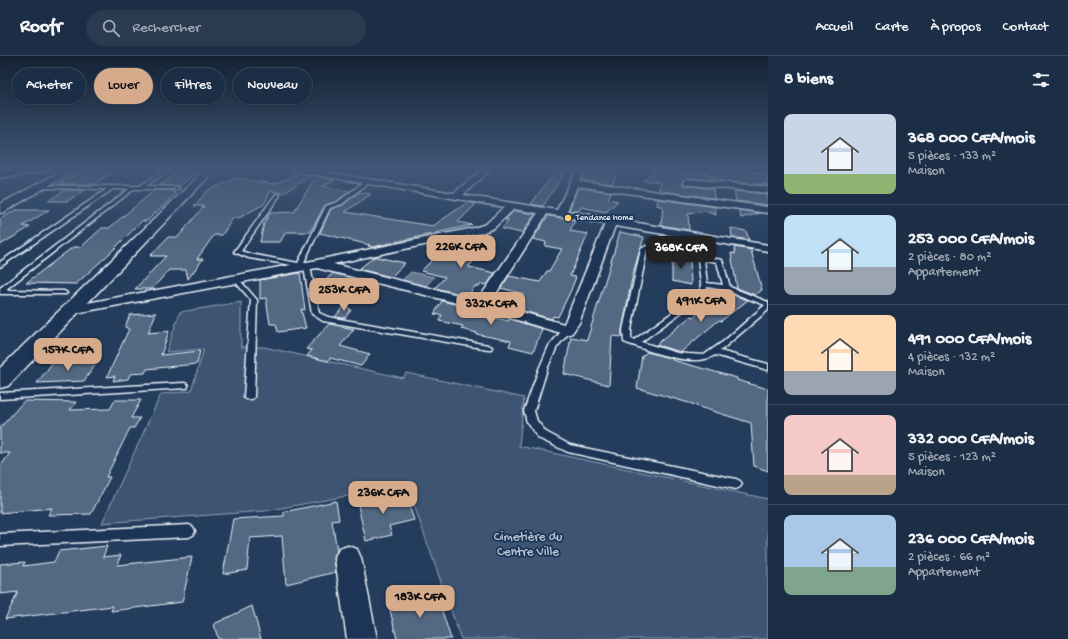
<!DOCTYPE html>
<html lang="fr">
<meta charset="utf-8">
<style>
:root{--surface:#1c2e46;--page:#293a51;--text:#f1f3f6;--muted:#a0a8b3;--line:#3a4a5f;--accent:#d6ab8b}
body{margin:0;font-family:"Gochi Hand",sans-serif;background:var(--page);color:var(--text);height:100vh;display:flex;flex-direction:column;font-size:15px;white-space:nowrap}
*{box-sizing:border-box;margin:0}
p{font-size:13px;color:var(--muted)}
.icon{flex:none;width:22px;height:22px;fill:none;stroke:currentColor;stroke-width:2;stroke-linecap:round;stroke-linejoin:round}
.map{position:relative;flex:1;overflow:hidden}
.side{display:flex;flex-direction:column;background:var(--surface);width:300px}
.side>*{flex:none}
.banner{position:absolute;left:12px;top:12px;width:380px;height:36px;display:flex;gap:8px}
.price{position:absolute;translate:-50% -34px;padding:0 9px;border-radius:8px;background:var(--accent);color:#111;font-size:13px;line-height:26px;filter:drop-shadow(0 1px 2px #0008)}
.price::after{content:'';position:absolute;left:50%;top:24px;width:12px;height:9px;margin-left:-6px;background:inherit;clip-path:polygon(0 0,100% 0,50% 100%)}
.price.selected{background:#222;color:#fff}
ul{padding:0;list-style:none}
li{display:flex;align-items:center;gap:12px;height:100px;padding:0 16px}
li+li{border-top:1px solid var(--line)}
li span{display:grid;place-items:center;flex:none;width:112px;height:80px;border-radius:8px;color:#555}
li>.icon{margin-inline-start:auto}
span .icon{width:48px;height:48px;fill:#fffc;stroke-width:1}
li b{font-size:17px}
h2{display:flex;justify-content:space-between;align-items:center;height:48px;padding:0 16px;font-size:17px}
.pill{padding:0 14px;border-radius:18px;background:var(--surface);box-shadow:0 2px 6px #0003,0 0 0 1px var(--line);font-size:14px;line-height:36px}
.pill.selected{background:var(--accent);color:#111}
header{display:flex;align-items:center;gap:24px;box-sizing:border-box;height:56px;padding:0 20px;background:var(--surface);border-bottom:1px solid var(--line)}
header strong{font-size:19px}
nav{display:flex;gap:22px;margin-inline-start:auto;font-size:14px}
.search{width:280px;height:36px;background:var(--page);display:flex;align-items:center;gap:10px;box-sizing:border-box;padding:0 14px;border-radius:22px;color:var(--muted);font-size:15px}
main{display:flex;flex:1;min-height:0}
.map>svg:first-child{display:block}
.green{fill:#3e5472;stroke:#93a2b5}
.water{fill:#657890;stroke:#99a8ba}
.building{fill:#536782;stroke:#e8f1f8}
.lines{fill:none;stroke-linecap:round;stroke-linejoin:round}
.service-casing{stroke:#e8f1f8;stroke-width:3}
.minor-casing{stroke:#e8f1f8;stroke-width:3}
.tertiary-casing{stroke:#e8f1f8;stroke-width:3}
.secondary-casing{stroke:#e8f1f8;stroke-width:3}
.service{fill:#1d3557;fill-rule:evenodd}
.minor{fill:#1d3557;fill-rule:evenodd}
.tertiary{fill:#1d3557;fill-rule:evenodd}
.secondary{fill:#1d3557;fill-rule:evenodd}
.poi-dot{fill:#ffd166;stroke:#1d3557;stroke-width:1.5}
.labels{text-anchor:middle;dominant-baseline:central;stroke-width:3.5;stroke-linejoin:round;paint-order:stroke}
.far-poi-label{font-size:9px;fill:#e8f1f8;stroke:#1d3557;text-anchor:start}
.near-park-label{font-size:13px;fill:#b5c2d0;stroke:#1d3557}
</style>
<header>
<strong>Roofr</strong>
<div class="search"><svg class="icon" aria-label="search" viewBox="0 0 24 24"><circle cx="10" cy="10" r="6"/><path d="M15 15l6 6"/></svg>Rechercher</div>
<nav><a>Accueil</a><a>Carte</a><a>À propos</a><a>Contact</a></nav>
</header>
<main>
<div class="map">
<svg width="768" height="583" viewBox="0 0 768 583">
<rect width="100%" height="100%" fill="#253d5d"/>
<filter id="ink" filterUnits="userSpaceOnUse"><feTurbulence type="fractalNoise" baseFrequency=".025" numOctaves="2"/><feDisplacementMap in="SourceGraphic" scale="8" xChannelSelector="R" yChannelSelector="G"/><feConvolveMatrix kernelMatrix="1 2 1 2 8 2 1 2 1" color-interpolation-filters="sRGB"/></filter>
<g filter="url(#ink)">
<path class="green" d="M241 246V291H264L403 322 406 317 524 342 519 390 768 443V583H461L407 429 265 455 102 467 161 338 191 335 204 293 166 296 180 256Z"/>
<path class="water" d="M411 216 434 221 426 230 402 224Z"/>
<g class="building">
<path d="M181 113H199L179 131 161 129Z"/>
<path d="M557 113H567L543 150 531 148Z"/>
<path d="M588 113H618L613 128 582 124Z"/>
<path d="M695 113H744L749 116 768 117V129L720 125 711 120 712 124 687 122 682 126 684 129 713 133 714 142 659 135 660 127 654 125H643L653 114 709 119Z"/>
<path d="M80 116H114L94 128H58Z"/>
<path d="M299 117 312 120 283 137 271 135 264 148 239 162H233L222 179H214L197 203H203L188 223 186 214H169L152 233H135L166 200H150L168 181H178L204 150H194L207 135 236 122 274 128Z"/>
<path d="M316 120 334 124 322 130 350 135 337 145 325 149 310 176H286L280 186H260L264 167 270 157 294 156Z"/>
<path d="M578 132 611 136 608 143 618 145 606 156 581 151 579 155 569 154Z"/>
<path d="M65 134H85L67 145H48Z"/>
<path d="M155 134H175L173 137H176L147 165H142L110 197 76 228 26 227 73 191H81L102 172H109Z"/>
<path d="M734 135 768 138V149L736 145Z"/>
<path d="M359 136 371 138 345 156 433 170 468 146 476 148 458 166 472 169 373 191 368 190 370 189 320 177 331 153 343 149Z"/>
<path d="M658 143 715 151 716 159 705 155 688 158 689 174 661 169 663 151 657 149Z"/>
<path d="M16 154H49L23 170 30 171 0 189V163Z"/>
<path d="M739 154 760 157 741 162Z"/>
<path d="M514 155 535 158 522 177 502 173 509 164H505Z"/>
<path d="M548 160 575 164 570 175 588 178 570 220 576 221 571 234 558 261 553 260 552 263 516 253 524 238 501 232 509 220 540 226 547 215H549L562 193 545 190 546 186 533 183Z"/>
<path d="M731 172 746 175 749 184 732 181Z"/>
<path d="M620 176 644 181 633 217 622 274V281L612 280 609 329 564 318 571 281 587 284Z"/>
<path d="M660 179 689 184 690 197 661 191Z"/>
<path d="M472 181 492 185 469 210V211L495 217 487 229 481 228 479 231 475 230 468 240 435 232 445 221 421 215 434 202 447 205Z"/>
<path d="M734 191 751 194 762 234 755 239 737 232 731 197 735 198Z"/>
<path d="M672 200 690 203 691 229 672 225Z"/>
<path d="M374 201H376L405 207 391 221 359 213Z"/>
<path d="M300 217 305 254 301 253 306 272 278 276 276 268H270L266 242 260 243V224Z"/>
<path d="M333 217 368 226 362 233 325 225Z"/>
<path d="M726 237 748 244 721 265 719 264 681 296 656 289 691 260 693 261Z"/>
<path d="M442 245 471 252 469 256 509 265 510 263 542 273 533 296 509 290 511 285 476 278 477 277 461 273 463 270 439 265 442 259 434 258Z"/>
<path d="M345 249 351 254 345 262 335 261Z"/>
<path d="M156 257 148 277 169 275 161 299 200 295 197 308 147 313 145 317 130 318 128 323 113 325 115 320 107 321 129 273 125 271 130 259Z"/>
<path d="M329 268 354 273 340 290 370 298 361 310 330 302 328 305 307 300 312 294 306 293Z"/>
<path d="M647 296 673 303 672 304 737 322V324L768 333V415L754 410 751 367 696 350V349L637 332 642 300Z"/>
<path d="M98 305 84 325 37 327 53 306Z"/>
<path d="M115 344H141L131 362H140L134 372H130L106 421H110L91 458 48 459 52 452 0 457V411L10 397H0V372L24 345 76 346 70 354 110 353Z"/>
<path d="M405 438 414 464 389 470 392 479 366 485 357 445Z"/>
<path d="M336 445 339 464 332 465 337 494 334 502 336 516 286 528 282 480 250 482 247 514 223 518 233 463 284 460V456Z"/>
<path d="M107 490 103 501 121 499 117 509 192 501 182 546 111 555 113 550 5 563 18 536 0 538V508L25 506 23 510 54 506 59 495Z"/>
<path d="M435 533 451 583H397L389 550 419 543 418 538Z"/>
<path d="M252 550 261 583H218L214 568Z"/>
</g>
<g class="lines">
<defs>
<g id="service">
<path d="M166 113H170L146 130 177 131 179 132V133H134L5 234 64 235 67 237 66 238H0V232L129 133H113L0 211V206L107 133 39 132H37V130H140Z"/>
<path d="M366 124 370 125 342 148 330 152 303 208 310 210 319 257 328 261 488 289 492 291 491 293H488L323 265 312 258 304 211 249 202 234 196 276 138H278L280 139 241 195 250 198 298 207 326 150 338 146Z"/>
<path d="M646 190 722 204 730 231 768 246V254L720 295 768 308V314L715 299C694 313 646 294 624 286L623 274 641 193ZM647 194 698 203 701 228 700 237 634 284 631 283V274ZM704 204 717 206 723 229 707 227ZM707 231 725 234 765 249 724 285 704 299 688 298 677 297 641 286 705 239Z"/>
<path d="M235 220 237 221 257 244 254 341 252 343H246L244 341 251 244 232 222Z"/>
<path d="M564 272H570L571 274 557 291 547 313 534 355 537 365 546 376 570 389 736 423 740 425 742 428 740 431 736 433 568 396 538 382 527 366 524 355 539 313 549 290Z"/>
<path d="M184 327 187 328 188 330 187 332 0 343V337Z"/>
<path d="M189 469 193 471 195 475 193 479 189 481 0 490V478Z"/>
</g>
<g id="minor">
<path d="M289 113H305L454 137 483 113H491L463 139 557 154 575 117 570 113H579L583 116 579 125 768 151V157L577 130 567 155 768 189V195L615 170 579 267 572 277 567 279 477 252 317 212 71 258 66 257 64 254 66 251 71 250 307 206 474 172 486 168 504 151 293 115ZM514 153 538 157 478 244 333 208 481 177 494 172ZM547 158 605 168 564 268 490 247Z"/>
<path d="M745 113H768V116L749 115Z"/>
<path d="M687 123 768 131V137L684 128 683 126Z"/>
<path d="M348 490 357 493 361 502 377 583H347L335 502 339 493Z"/>
</g>
<g id="tertiary">
<path d="M65 113H77L4 156 0 157V148Z"/>
<path d="M206 113H216L8 330 0 332V312Z"/>
</g>
<path id="secondary" d="M22 113H49L43 116 0 122V116Z"/>
</defs>
<use href="#service" class="service-casing"/>
<use href="#minor" class="minor-casing"/>
<use href="#tertiary" class="tertiary-casing"/>
<use href="#secondary" class="secondary-casing"/>
<use href="#service" class="service"/>
<use href="#minor" class="minor"/>
<use href="#tertiary" class="tertiary"/>
<use href="#secondary" class="secondary"/>
</g>
</g>
<linearGradient id="sky" x2="0" y2="1"><stop stop-color="#142233"/><stop offset="0.58" stop-color="#405778"/><stop offset="1" stop-color="#405778" stop-opacity="0"/></linearGradient>
<rect width="768" height="194" fill="url(#sky)"/>
<circle class="poi-dot" cx="568" cy="162" r="4"/>
<g class="labels">
<g class="far-poi-label">
<text x="576" y="162">Tendance home</text>
</g>
<g class="near-park-label">
<text x="528" y="481">Cimetière du<tspan x="528" dy="15">Centre Ville</tspan></text>
</g>
</g>
</svg>
<b class="price" style="left:461px;top:213px">226K CFA</b>
<b class="price selected" style="left:681px;top:214px">368K CFA</b>
<b class="price" style="left:344px;top:256px">253K CFA</b>
<b class="price" style="left:701px;top:267px">491K CFA</b>
<b class="price" style="left:491px;top:270px">332K CFA</b>
<b class="price" style="left:68px;top:316px">157K CFA</b>
<b class="price" style="left:383px;top:459px">236K CFA</b>
<b class="price" style="left:420px;top:563px">183K CFA</b>
<div class="banner">
<a class="pill">Acheter</a>
<a class="pill selected">Louer</a>
<a class="pill">Filtres</a>
<a class="pill">Nouveau</a>
</div>
</div>
<section class="side">
<h2>8 biens<svg class="icon" aria-label="filters" viewBox="0 0 24 24"><path d="M4 7h16M4 17h16"/><circle cx="9" cy="7" r="2"/><circle cx="15" cy="17" r="2"/></svg></h2>
<ul>
<li><span style="background:linear-gradient(#c9d6e8 75%,#8fb573 0)"><svg class="icon" aria-label="home" viewBox="0 0 24 24"><path d="M3 11l9-7 9 7M6 9v11h12V9"/></svg></span><div><b>368 000 CFA/mois</b><p>5 pièces · 133 m²</p><p>Maison</p></div></li>
<li><span style="background:linear-gradient(#bfe0f5 65%,#9aa5b1 0)"><svg class="icon" aria-label="home" viewBox="0 0 24 24"><path d="M3 11l9-7 9 7M6 9v11h12V9"/></svg></span><div><b>253 000 CFA/mois</b><p>2 pièces · 80 m²</p><p>Appartement</p></div></li>
<li><span style="background:linear-gradient(#ffd9b3 70%,#9aa5b1 0)"><svg class="icon" aria-label="home" viewBox="0 0 24 24"><path d="M3 11l9-7 9 7M6 9v11h12V9"/></svg></span><div><b>491 000 CFA/mois</b><p>4 pièces · 132 m²</p><p>Maison</p></div></li>
<li><span style="background:linear-gradient(#f6c9c9 75%,#b9a48a 0)"><svg class="icon" aria-label="home" viewBox="0 0 24 24"><path d="M3 11l9-7 9 7M6 9v11h12V9"/></svg></span><div><b>332 000 CFA/mois</b><p>5 pièces · 123 m²</p><p>Maison</p></div></li>
<li><span style="background:linear-gradient(#a9c7e8 65%,#7fa58c 0)"><svg class="icon" aria-label="home" viewBox="0 0 24 24"><path d="M3 11l9-7 9 7M6 9v11h12V9"/></svg></span><div><b>236 000 CFA/mois</b><p>2 pièces · 66 m²</p><p>Appartement</p></div></li>
</ul>
</section>
</main>
